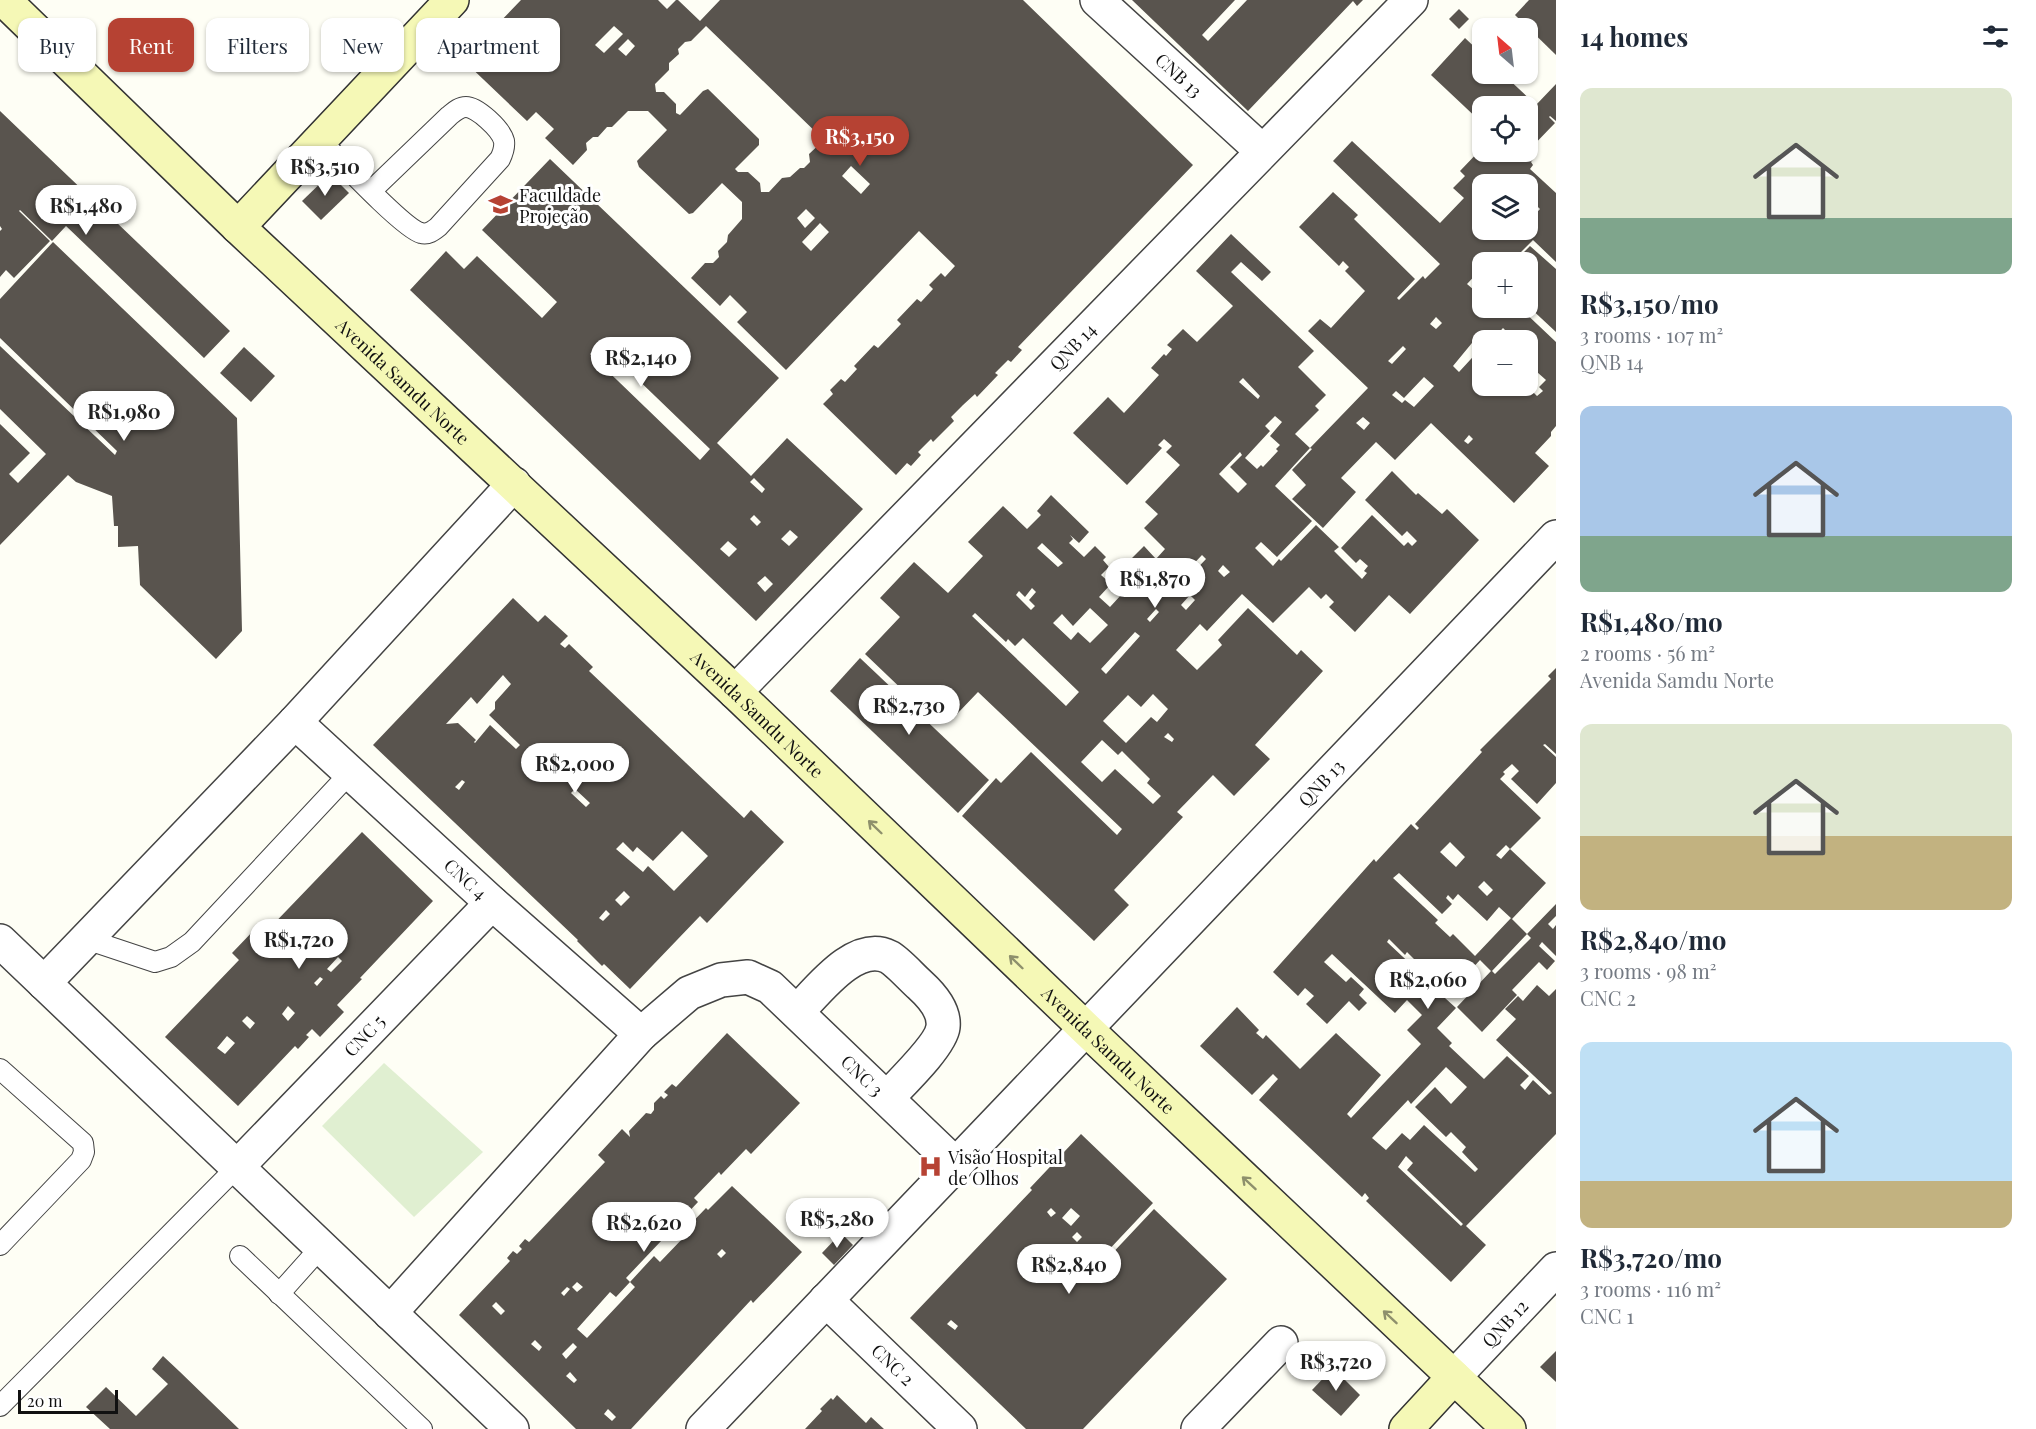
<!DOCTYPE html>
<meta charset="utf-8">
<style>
:root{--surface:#fff;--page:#f6f6f7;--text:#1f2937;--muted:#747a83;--accent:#b64233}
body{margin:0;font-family:"Playfair Display",serif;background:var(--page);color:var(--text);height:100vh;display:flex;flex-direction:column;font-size:22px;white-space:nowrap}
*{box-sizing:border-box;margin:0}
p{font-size:20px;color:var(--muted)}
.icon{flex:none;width:33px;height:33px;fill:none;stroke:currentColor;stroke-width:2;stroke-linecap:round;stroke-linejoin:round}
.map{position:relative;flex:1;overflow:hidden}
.sheet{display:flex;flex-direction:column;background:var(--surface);width:480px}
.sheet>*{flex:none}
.guide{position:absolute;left:18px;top:18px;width:570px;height:54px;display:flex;gap:12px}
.needle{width:39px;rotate:332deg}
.fabs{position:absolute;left:1472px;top:18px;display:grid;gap:12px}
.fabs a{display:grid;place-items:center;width:66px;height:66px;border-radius:12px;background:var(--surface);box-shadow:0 2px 4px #0004;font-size:30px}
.scale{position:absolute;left:18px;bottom:15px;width:100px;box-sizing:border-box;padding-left:6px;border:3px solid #111;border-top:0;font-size:16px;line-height:21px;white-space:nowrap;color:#111;-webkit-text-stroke:4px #fff;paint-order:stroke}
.price{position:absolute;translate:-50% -51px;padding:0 14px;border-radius:21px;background:#fff;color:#222;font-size:20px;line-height:39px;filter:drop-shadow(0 2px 3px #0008)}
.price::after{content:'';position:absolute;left:50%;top:36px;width:18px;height:14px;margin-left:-9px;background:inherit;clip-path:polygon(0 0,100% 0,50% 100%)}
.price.on{background:var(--accent);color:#fff}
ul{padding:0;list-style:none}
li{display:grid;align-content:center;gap:12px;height:318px;padding:0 24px}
li span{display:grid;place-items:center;height:186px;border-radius:12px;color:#555}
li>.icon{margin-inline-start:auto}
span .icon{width:108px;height:108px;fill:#fffc;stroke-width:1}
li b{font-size:26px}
h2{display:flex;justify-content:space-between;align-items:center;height:72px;padding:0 24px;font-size:26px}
.tag{padding:0 21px;border-radius:12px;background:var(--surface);box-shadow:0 2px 4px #0004;font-size:21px;line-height:54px}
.tag.on{background:var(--accent);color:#fff}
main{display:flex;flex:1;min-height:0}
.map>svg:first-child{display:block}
.pitch{fill:#e0efd1}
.building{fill:#59544e;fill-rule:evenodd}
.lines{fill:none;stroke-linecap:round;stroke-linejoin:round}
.lane-casing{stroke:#444;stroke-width:22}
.street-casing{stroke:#444;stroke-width:36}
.secondary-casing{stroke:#333;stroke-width:36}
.lane{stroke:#fff;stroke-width:20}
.street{stroke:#fff;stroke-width:33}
.secondary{stroke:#f5f8b6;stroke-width:33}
.oneway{stroke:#8e906c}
.labels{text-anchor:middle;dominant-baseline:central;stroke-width:6;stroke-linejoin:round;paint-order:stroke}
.street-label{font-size:18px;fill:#111;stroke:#fff}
.poi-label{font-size:18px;fill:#111;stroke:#fff;text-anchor:start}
</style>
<main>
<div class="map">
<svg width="1556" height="1429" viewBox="0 0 1556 1429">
<rect width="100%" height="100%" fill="#fefef5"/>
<path class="pitch" d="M384 1063 483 1152 414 1217 322 1126Z"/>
<g class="building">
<path d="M521 0H658L667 9 676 0H678L700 21 720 0H1023L1193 165 1018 347 1022 350 1011 362 1008 360 995 373 998 375 977 397 975 394 963 405 951 417 954 421 933 442 931 439 918 452 921 455 911 466 907 463 896 475 823 404 833 394 830 390 841 379 845 382 857 369 854 366 874 345 878 348 901 324 897 320 917 299 921 302 933 289 929 285 941 273 945 277 955 266 919 231 786 370 737 322 747 312 730 295 720 306 691 278 705 263H713L719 257 718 251 727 242 728 235 742 219V202L722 183 693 213 689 214 639 167 637 161 667 130 648 111H628L612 127H607L598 137H593L586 143 587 150 573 165 545 138 554 129 536 112 527 121 463 60ZM614 26 623 34 604 53 595 45ZM706 26 824 140 809 154 810 162 804 168H800L790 177 782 178 769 192H761L760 183 748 172H738L735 169 759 145V139L708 89 703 91 680 115 676 113V104L664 92H656L655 84 669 70V63L679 54 678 49 685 42 691 41ZM628 39 635 46 626 56 618 49ZM851 166 870 184 861 194 842 176ZM806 209 815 218 805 228 797 218ZM820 223 829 232 811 251 802 242Z"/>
<path d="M1132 0H1235L1202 35 1208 41 1247 0H1363L1357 6 1353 1 1248 111Z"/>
<path d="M1529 0H1556V55L1515 15Z"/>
<path d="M1459 9 1469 19 1459 29 1449 19Z"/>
<path d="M160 35 174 47 162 61 148 49Z"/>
<path d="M1465 38 1482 54V74H1503L1536 105 1556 84V121L1550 116 1549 117 1555 123 1527 152V106H1482V123L1431 75Z"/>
<path d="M0 111 230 331 204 358 66 226 52 241 20 210 19 211 50 241 14 278 6 270 0 277V231L2 229 0 226Z"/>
<path d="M1352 141 1440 223 1464 198 1453 188 1465 176 1460 171 1482 148V152H1527L1534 158 1531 162 1533 165 1530 169 1556 193V262L1533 240 1511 262H1482V268L1467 284 1474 290 1482 281V308H1520L1556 342V426L1551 432V436L1535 453 1549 466 1514 503 1431 423 1395 460 1376 442 1341 478 1356 492 1323 528 1292 499 1306 485 1292 470 1312 449 1310 448 1368 388 1308 331 1320 319 1331 328 1365 291 1345 271 1349 267 1343 261 1339 266 1299 227 1333 192 1358 215 1354 219 1415 279 1397 298 1399 300 1423 276 1425 279 1440 264 1333 161ZM1482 184H1527V212L1535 204 1540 209 1527 223V230H1482ZM1436 317 1442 323 1436 329 1430 324ZM1503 328 1507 332 1500 340H1527V386H1482V347L1459 372 1453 366 1481 332 1492 340ZM1403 346 1406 349 1392 364 1388 361ZM1537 372 1546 380 1539 387 1543 391 1537 396 1528 387 1533 381 1531 379ZM1424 377 1434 386 1414 407 1405 400 1402 403 1392 395 1396 391 1404 398ZM1363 417 1370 423 1364 430 1356 423ZM1469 435 1473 439 1468 444 1464 441Z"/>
<path d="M550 159 779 378 717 443 751 476 787 438 863 509 756 621 410 290 446 251 464 269 477 256 542 318 557 302 482 230ZM601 344 710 449 700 460 590 354ZM754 478 765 489 762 493 750 482ZM754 515 761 522 757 526 750 519ZM790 530 798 537 789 546 781 539ZM728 541 737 549 729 557 720 549ZM765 576 773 584 765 592 757 583Z"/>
<path d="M330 174 349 193 321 220 302 201Z"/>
<path d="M1231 234 1271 272 1262 281 1241 262 1231 272 1314 351 1298 367 1326 395 1315 406 1319 410 1295 434 1310 448 1275 486 1312 521 1277 557 1261 542 1255 548 1273 566 1279 559 1281 561 1316 525 1339 547 1334 551 1362 579 1367 573 1364 571 1368 566 1360 559 1356 563 1341 548 1372 515 1404 546 1408 542 1412 546 1417 541 1407 531 1402 536 1365 500 1392 471 1416 495 1418 493 1442 514 1447 509 1479 540 1410 614 1389 595 1355 632 1329 607 1334 602 1326 594 1321 599 1309 587 1273 623 1242 594 1207 631 1200 624 1176 650 1197 670 1222 645 1218 640 1248 608 1297 655 1301 650 1323 671 1255 745 1270 759 1234 796 1213 775 1177 812 1183 817 1114 890 1129 905 1094 941 962 816 996 778 1001 783 1031 752 1117 835 1122 829 978 692 957 714 948 705 936 717 934 715 932 718 865 654 900 617 880 598 914 562 948 593 983 556 968 542 1003 506 1027 529 1041 515 1037 511 1051 495 1089 532 1079 543 1070 535 1073 539 1069 543 1084 557 1095 546 1106 557 1103 560 1109 567 1101 575 1111 584 1099 597 1110 607 1144 570 1132 558 1144 546 1156 559 1165 549 1144 528 1158 514 1145 502 1180 465 1166 452 1172 446 1164 439 1158 445 1162 448 1127 485 1073 433 1108 397 1124 413 1159 375 1151 368 1164 354 1166 356 1172 349 1167 345 1183 329 1197 342 1233 306 1196 271ZM1243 378 1260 396 1258 399 1239 382ZM1275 416 1282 422 1270 436 1280 445 1276 449 1278 451 1263 467 1261 465 1257 469 1245 458 1270 431 1265 426ZM1240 452 1242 455 1230 467 1247 484 1238 493 1219 474ZM1042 543 1063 563 1058 567 1037 548ZM1202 555 1206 559 1171 596 1167 592ZM1223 565 1230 572 1224 577 1218 571ZM1032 588 1036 592 1029 600 1035 606 1031 610 1016 595 1019 591 1025 597ZM1190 595 1195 600 1186 610 1181 605ZM1090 608 1108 625 1090 643 1078 632 1071 640 1053 623 1062 614 1073 626ZM1156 609 1159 612 1150 622 1147 619ZM975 613 1006 642 1008 639 1015 646 1023 638 1079 692 1066 706 972 616ZM1135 632 1140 636 1106 674 1101 669ZM1153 694 1168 709 1157 722 1151 717 1126 743 1103 721 1128 695 1141 707ZM1168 733 1174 739 1172 742 1164 737ZM1102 740 1118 755 1122 751 1150 779 1147 783 1161 796 1153 804 1115 769 1102 782 1081 762Z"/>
<path d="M53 242 237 418 242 631 216 659 140 585 138 546 118 547V526H114L112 496 76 482 68 475 0 545V424L30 453 9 474 18 483 46 454 0 409V346L115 455 117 451 0 338V299Z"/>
<path d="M1530 246 1556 269V332L1527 305V262H1514Z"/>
<path d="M244 347 275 376 251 402 220 373Z"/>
<path d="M513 598 538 622 545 615 568 636 560 644 565 648 569 644 593 667 589 671 744 818 751 810 784 842 707 923 700 916 630 989 604 964 602 966 577 941 578 940 373 745ZM503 675 511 684 495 702V709L489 715 520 745 516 749 490 725 475 743 474 742 476 740 458 723 446 724 471 697 477 704ZM462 780 465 782 459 790 455 787ZM575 789 590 803 586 807 571 793ZM682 831 708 856 674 891 648 866 643 872 616 849 623 842 633 852 637 847 653 861ZM624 891 630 897 621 906 615 900ZM606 910 610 914 603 921 599 918Z"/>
<path d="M860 658 989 780 958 813 830 691Z"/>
<path d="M1556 668V754L1545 744 1543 745 1556 757V783L1537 804 1511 779 1519 771 1512 764 1503 772 1505 774 1500 779 1541 818 1510 849 1506 845 1496 855 1501 859 1510 849 1546 883 1512 919 1499 907 1487 921 1458 894 1453 900 1448 895 1446 898 1452 904 1442 914 1399 873 1393 878 1438 920 1435 923 1450 937 1453 934 1475 956 1511 918 1527 934 1492 971 1495 974 1531 938 1527 934 1556 904V916L1548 924 1553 929 1556 925V956L1542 942 1539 946 1555 961 1547 970 1539 962 1512 990 1517 995 1482 1032 1457 1007 1491 971 1480 960 1445 998 1456 1008 1437 1028 1452 1043 1449 1046 1484 1079 1507 1056 1529 1076 1520 1085 1525 1090 1533 1080 1549 1095 1552 1093 1496 1040 1516 1019 1505 1009 1518 996 1523 1001 1537 985 1549 996 1556 989V1134L1466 1226 1486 1245 1451 1282 1366 1201 1369 1198 1365 1193 1362 1197 1259 1100 1278 1079 1273 1074 1252 1095 1200 1046 1237 1007 1259 1030 1256 1033 1263 1039 1266 1035 1300 1069 1336 1033 1381 1075 1347 1114 1351 1118 1421 1044 1407 1030 1422 1015 1407 1000 1395 1013 1332 954 1324 962 1346 982 1351 977 1364 989 1359 995 1367 1003 1359 1011 1349 1001 1327 1024 1306 1004 1314 996 1305 988 1298 996 1273 972 1374 859 1376 862 1411 824 1417 830 1419 828 1415 824 1482 752 1480 750 1551 679 1548 676ZM1450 842 1465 857 1456 867 1440 852ZM1484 881 1493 890 1487 896 1478 887ZM1389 939 1405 955 1407 952 1422 967 1418 971 1387 942ZM1418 972 1424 977 1413 988 1408 981ZM1446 1067 1467 1087 1451 1104 1435 1087 1415 1107 1446 1137 1451 1132 1466 1147 1462 1152 1478 1169 1475 1172 1424 1125 1410 1140 1402 1133 1386 1150 1372 1138 1408 1100 1411 1104ZM1406 1156 1413 1163 1407 1170 1463 1224 1461 1226 1398 1167Z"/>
<path d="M362 832 433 901 360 978 362 979 337 1005 344 1012 320 1037 312 1029 306 1035 309 1037 298 1049 295 1046 238 1106 165 1037 239 960 232 953 256 928 263 935ZM306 927 309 930 299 941 296 939ZM288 945 291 948 284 956 282 953ZM338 957 342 961 331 972 327 969ZM320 977 323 979 317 986 314 983ZM288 1006 295 1013 288 1021 282 1014ZM247 1016 255 1023 250 1029 242 1021ZM227 1036 235 1043 225 1054 217 1048Z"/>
<path d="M727 1033 800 1103 751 1154 746 1149 721 1175 719 1172 694 1198 698 1202 626 1278 630 1282 616 1297 610 1292 577 1329 587 1338 635 1287 630 1282 654 1256 660 1262 684 1237 681 1234 706 1208 708 1210 732 1186 802 1252 753 1303 751 1300 631 1429H576L459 1315 510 1261 507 1258 513 1251 517 1254 522 1249 519 1246 525 1239 529 1242 532 1239 605 1162 598 1155 622 1129 630 1137 629 1131 646 1113 651 1114 654 1110V1103L661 1096 664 1099 668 1095 664 1092 672 1084 676 1087ZM722 1249 726 1253 721 1258 717 1254ZM577 1282 583 1287 577 1292 572 1287ZM567 1287 570 1289 564 1296 561 1293ZM496 1302 505 1311 501 1315 492 1306ZM535 1340 542 1347 539 1351 531 1344ZM573 1343 577 1347 566 1359 562 1354ZM570 1372 577 1380 574 1383 566 1376ZM608 1409 616 1417 612 1421 604 1414Z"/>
<path d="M1081 1134 1153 1203 1103 1256 1106 1260 1154 1209 1227 1279 1083 1429H1026L910 1318 1032 1190 1030 1188ZM1051 1208 1056 1213 1051 1217 1047 1212ZM1071 1208 1080 1216 1071 1226 1062 1218ZM1077 1232 1082 1237 1077 1242 1072 1237ZM951 1320 958 1326 955 1330 947 1324Z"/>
<path d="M841 1233 853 1245 834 1265 822 1253Z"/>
<path d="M1556 1351V1382L1540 1367Z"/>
<path d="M163 1356 179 1371 239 1429H110L86 1407 106 1387 136 1416 168 1384 152 1369Z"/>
<path d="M1333 1368 1360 1395 1341 1416 1312 1390Z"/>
<path d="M837 1395 866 1423 871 1417 884 1429H805L822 1411 820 1409 831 1398 833 1400Z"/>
</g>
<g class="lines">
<defs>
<g id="lane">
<path d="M320 140C336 156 404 229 421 233 428 235 433 231 438 227L500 159C503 153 505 148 504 141 501 129 477 107 466 107 459 107 454 112 449 116L371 191"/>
<path d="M86 939 155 962 171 957 192 942 350 773"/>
<path d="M0 1069 83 1143 84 1152 81 1160 0 1245"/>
<path d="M240 1256 422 1429"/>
<path d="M279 1294 321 1247"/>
<path d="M0 1406 237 1167"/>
</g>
<g id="street">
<path id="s1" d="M1097 0 1262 151"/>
<path id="s2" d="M735 692 1411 0"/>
<path id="s3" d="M295 722 492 903 641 1034"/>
<path d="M0 941 512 1429"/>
<path d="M44 983 295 722 514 484"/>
<path d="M797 1012C817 992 855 940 889 957 898 962 911 977 920 985 931 995 945 1010 943 1027 941 1045 900 1084 887 1098"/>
<path id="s4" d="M237 1167 492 903"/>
<path id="s5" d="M826 1300 960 1429"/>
<path id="s6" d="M390 1313 641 1034 689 993 721 980 748 977 770 987 956 1165"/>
<path id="s7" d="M1454 1377 1556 1269"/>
<path id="s8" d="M703 1429 1556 537"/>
<path d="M1198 1429 1281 1343"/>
</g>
<g id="secondary">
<path id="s9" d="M4 0 238 227 735 692 1086 1029 1509 1429"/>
<path d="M238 227 452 0"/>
<path d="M1406 1429 1454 1377"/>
</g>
</defs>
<use href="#lane" class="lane-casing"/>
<use href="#street" class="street-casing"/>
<use href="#secondary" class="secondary-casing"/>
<use href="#lane" class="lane"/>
<use href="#street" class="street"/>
<use href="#secondary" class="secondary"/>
</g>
<defs><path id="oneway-shaft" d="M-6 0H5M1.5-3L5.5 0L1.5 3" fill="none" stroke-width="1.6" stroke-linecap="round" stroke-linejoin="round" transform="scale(1.5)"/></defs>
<g class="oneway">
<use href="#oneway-shaft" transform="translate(875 827) rotate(-136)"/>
<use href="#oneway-shaft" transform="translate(1016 962) rotate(-136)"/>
<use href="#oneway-shaft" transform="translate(1249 1183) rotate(-137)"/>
<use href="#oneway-shaft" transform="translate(1390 1317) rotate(-137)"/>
</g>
<defs>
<symbol id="university-bare" viewBox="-9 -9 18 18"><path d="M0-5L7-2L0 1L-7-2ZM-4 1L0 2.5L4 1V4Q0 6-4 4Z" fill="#b64233" stroke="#fff" stroke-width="2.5" paint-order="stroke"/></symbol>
<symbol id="hospital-bare" viewBox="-9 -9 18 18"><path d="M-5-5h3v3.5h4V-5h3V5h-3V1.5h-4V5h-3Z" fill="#b64233" stroke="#fff" stroke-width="2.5" paint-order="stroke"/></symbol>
</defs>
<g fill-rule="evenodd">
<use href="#university-bare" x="484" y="188" width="33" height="33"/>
<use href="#hospital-bare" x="914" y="1150" width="33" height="33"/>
</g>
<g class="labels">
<g class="street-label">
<text stroke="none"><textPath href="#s1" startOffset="111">CNB 13</textPath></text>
<text stroke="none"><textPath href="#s2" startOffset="483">QNB 14</textPath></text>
<text stroke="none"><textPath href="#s9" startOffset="552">Avenida Samdu Norte</textPath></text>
<text stroke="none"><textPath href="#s9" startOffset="1038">Avenida Samdu Norte</textPath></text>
<text stroke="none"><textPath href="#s8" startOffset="894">QNB 13</textPath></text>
<text stroke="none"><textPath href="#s3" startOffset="232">CNC 4</textPath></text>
<text stroke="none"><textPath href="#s4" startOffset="183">CNC 5</textPath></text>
<text stroke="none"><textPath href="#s9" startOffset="1524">Avenida Samdu Norte</textPath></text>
<text stroke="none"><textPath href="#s6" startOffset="652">CNC 3</textPath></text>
<text stroke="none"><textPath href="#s7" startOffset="74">QNB 12</textPath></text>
<text stroke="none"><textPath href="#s5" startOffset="93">CNC 2</textPath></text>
</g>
<g class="poi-label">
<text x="519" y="195">Faculdade<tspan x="519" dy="21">Projeção</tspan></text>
<text x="948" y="1157">Visão Hospital<tspan x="948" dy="21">de Olhos</tspan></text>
</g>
</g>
</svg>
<div class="fabs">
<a><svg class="needle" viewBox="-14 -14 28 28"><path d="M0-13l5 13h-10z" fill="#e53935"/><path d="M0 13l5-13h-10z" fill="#747a83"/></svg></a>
<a><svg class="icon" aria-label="locate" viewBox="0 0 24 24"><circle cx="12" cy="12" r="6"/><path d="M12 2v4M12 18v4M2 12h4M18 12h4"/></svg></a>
<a><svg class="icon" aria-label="layers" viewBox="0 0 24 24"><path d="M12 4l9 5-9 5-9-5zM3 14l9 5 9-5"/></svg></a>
<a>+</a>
<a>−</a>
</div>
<div class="scale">20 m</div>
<b class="price on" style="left:860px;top:167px">R$3,150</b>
<b class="price" style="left:325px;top:197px">R$3,510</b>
<b class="price" style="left:86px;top:236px">R$1,480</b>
<b class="price" style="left:641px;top:388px">R$2,140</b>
<b class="price" style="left:124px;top:442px">R$1,980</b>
<b class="price" style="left:1155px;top:609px">R$1,870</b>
<b class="price" style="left:909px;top:736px">R$2,730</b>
<b class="price" style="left:575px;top:794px">R$2,000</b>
<b class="price" style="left:299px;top:970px">R$1,720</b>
<b class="price" style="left:1428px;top:1010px">R$2,060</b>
<b class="price" style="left:837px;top:1249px">R$5,280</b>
<b class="price" style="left:644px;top:1253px">R$2,620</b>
<b class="price" style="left:1069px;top:1295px">R$2,840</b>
<b class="price" style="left:1336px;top:1392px">R$3,720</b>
<div class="guide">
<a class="tag">Buy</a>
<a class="tag on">Rent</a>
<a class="tag">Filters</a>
<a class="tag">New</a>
<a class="tag">Apartment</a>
</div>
</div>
<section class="sheet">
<h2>14 homes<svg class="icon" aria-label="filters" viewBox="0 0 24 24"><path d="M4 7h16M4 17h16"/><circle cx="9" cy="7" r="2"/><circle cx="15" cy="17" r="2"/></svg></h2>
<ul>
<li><span style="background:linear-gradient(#dfe7d0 70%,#7fa58c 0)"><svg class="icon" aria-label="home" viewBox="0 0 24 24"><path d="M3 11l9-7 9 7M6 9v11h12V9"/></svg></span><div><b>R$3,150/mo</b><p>3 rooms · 107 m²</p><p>QNB 14</p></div></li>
<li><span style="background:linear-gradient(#a9c7e8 70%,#7fa58c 0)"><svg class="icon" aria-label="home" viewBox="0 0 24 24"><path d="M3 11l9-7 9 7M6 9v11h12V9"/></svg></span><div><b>R$1,480/mo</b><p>2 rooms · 56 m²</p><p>Avenida Samdu Norte</p></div></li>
<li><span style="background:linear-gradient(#dfe7d0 60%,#c2b280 0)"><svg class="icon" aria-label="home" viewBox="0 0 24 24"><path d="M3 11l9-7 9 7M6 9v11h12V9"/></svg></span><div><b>R$2,840/mo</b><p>3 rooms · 98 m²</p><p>CNC 2</p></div></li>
<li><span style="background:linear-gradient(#bfe0f5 75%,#c2b280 0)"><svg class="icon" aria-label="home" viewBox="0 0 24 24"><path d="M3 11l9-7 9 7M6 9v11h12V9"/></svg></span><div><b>R$3,720/mo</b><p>3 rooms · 116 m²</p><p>CNC 1</p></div></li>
</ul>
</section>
</main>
